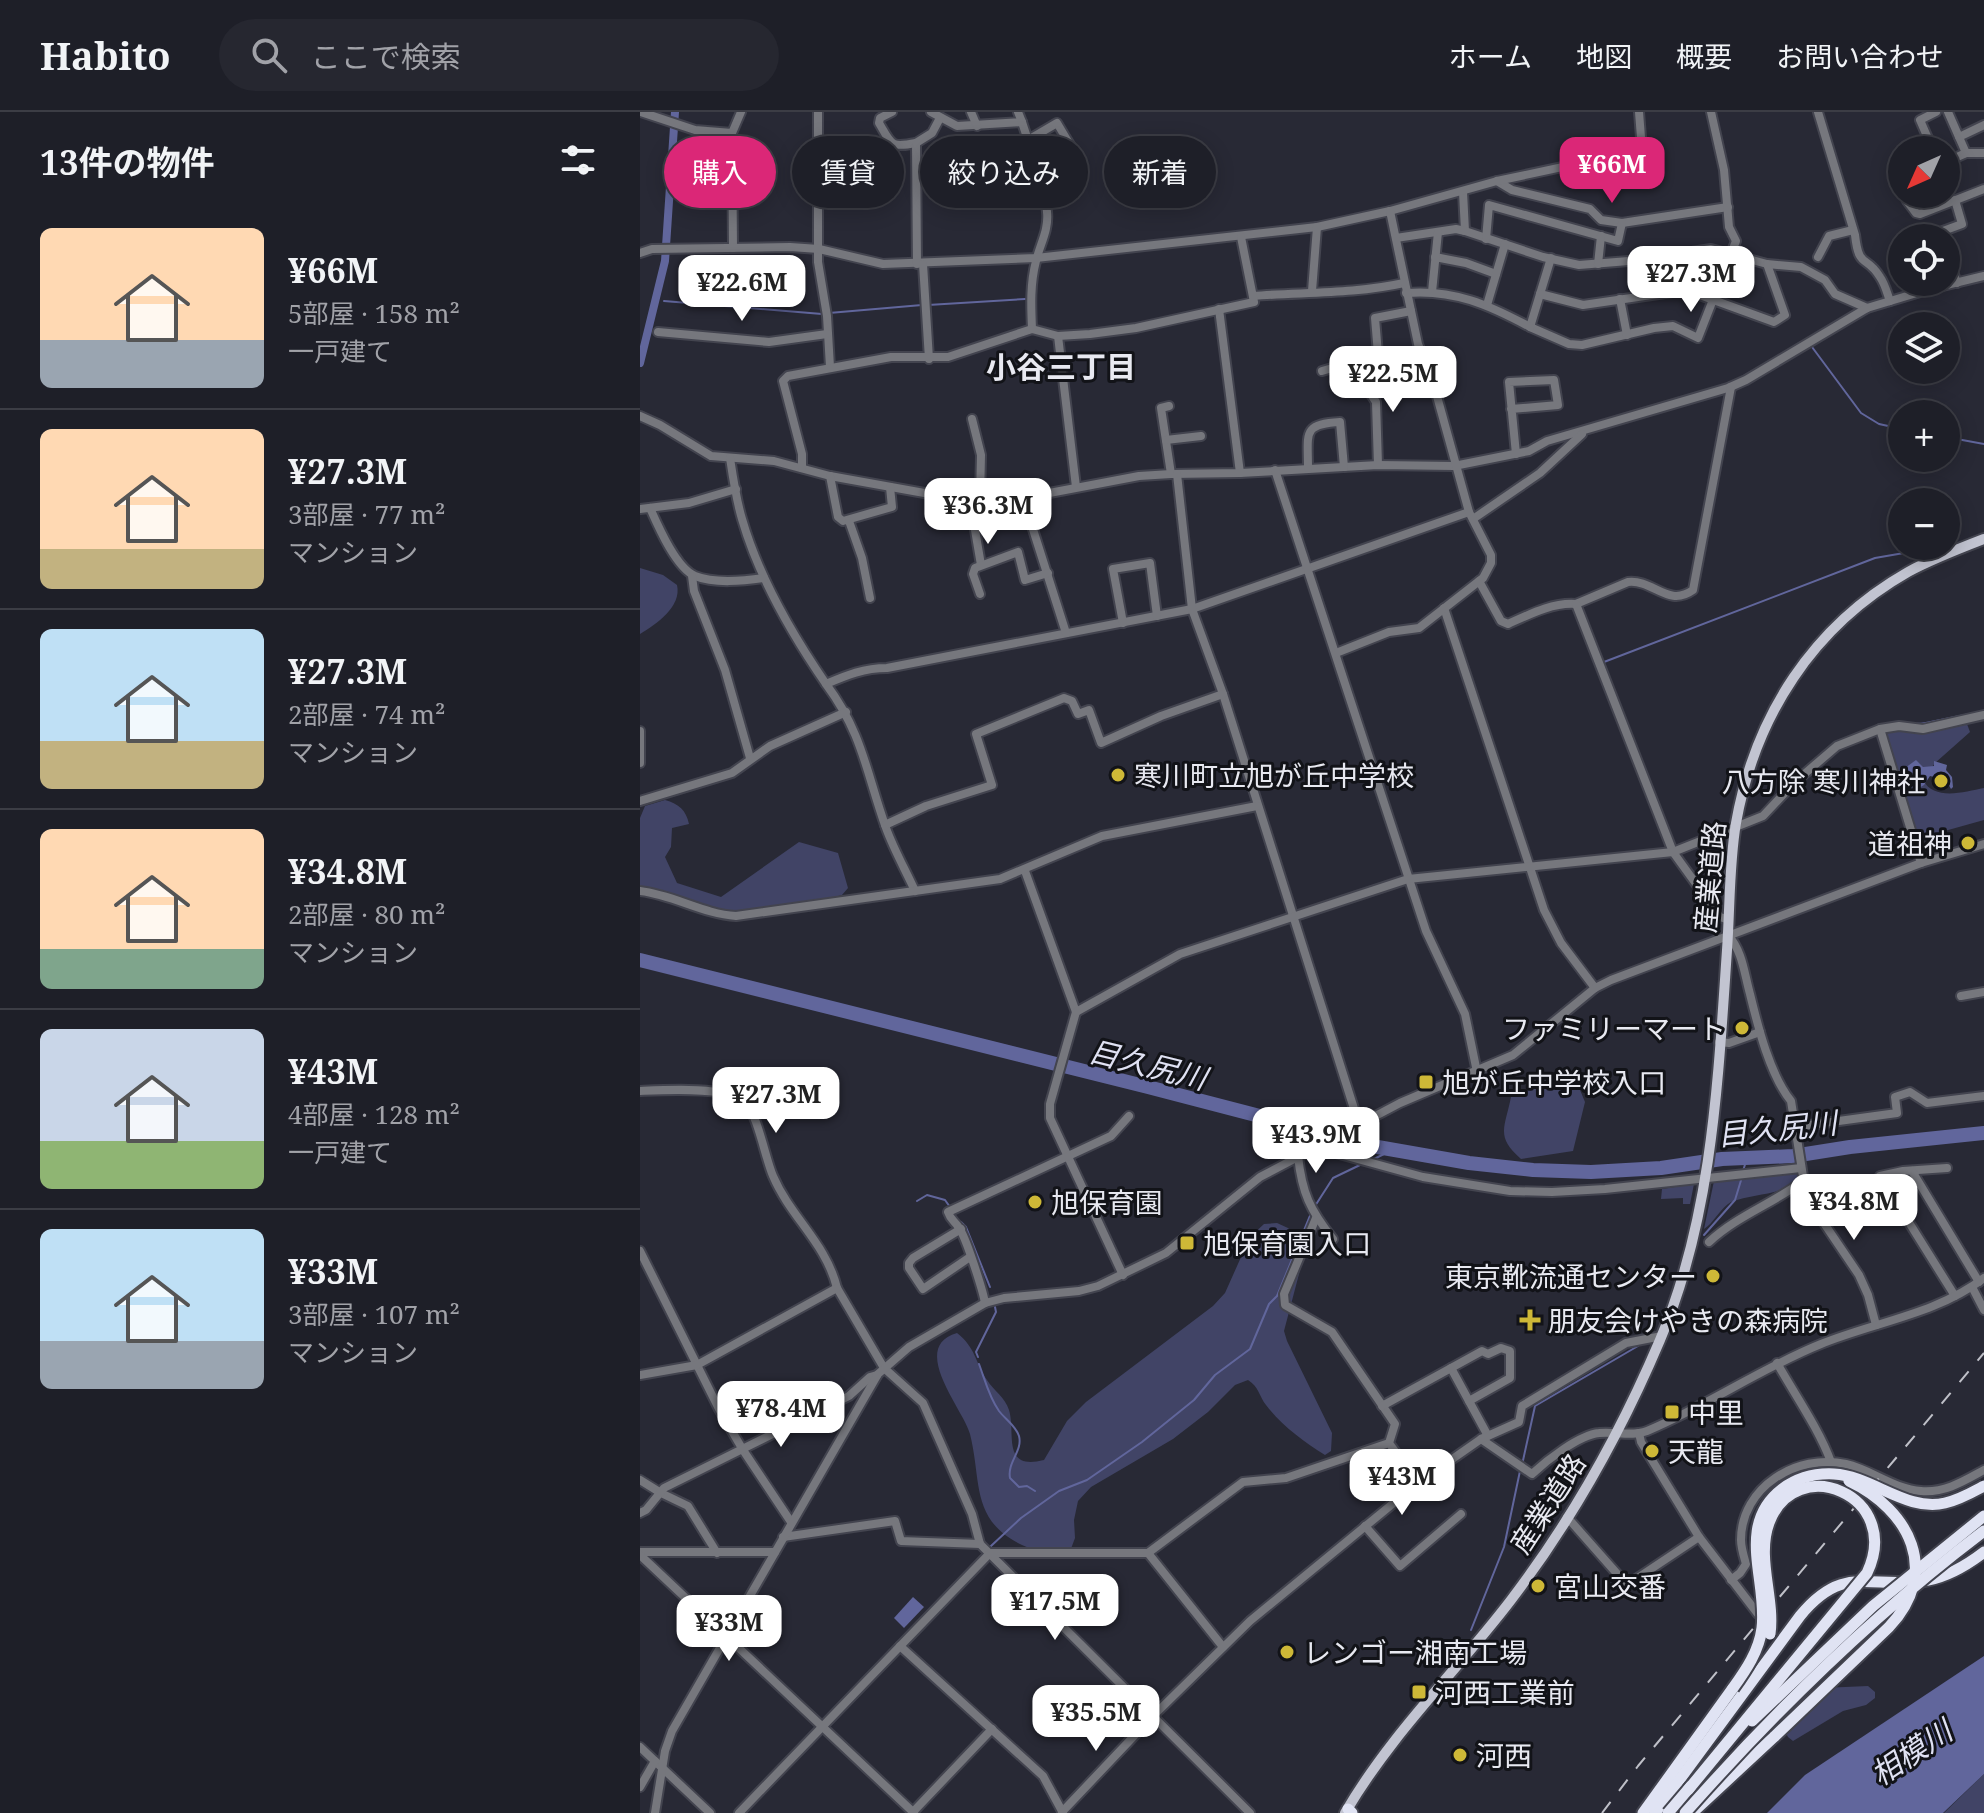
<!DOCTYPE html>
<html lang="ja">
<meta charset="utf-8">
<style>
:root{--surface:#1e1f28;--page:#262730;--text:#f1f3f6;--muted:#a1a2a8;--line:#3c3d45;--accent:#db2777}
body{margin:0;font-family:"Noto Serif","Noto Sans JP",serif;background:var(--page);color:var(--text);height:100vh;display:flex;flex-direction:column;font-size:30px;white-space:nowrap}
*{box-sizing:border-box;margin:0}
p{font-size:26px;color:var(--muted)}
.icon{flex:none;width:44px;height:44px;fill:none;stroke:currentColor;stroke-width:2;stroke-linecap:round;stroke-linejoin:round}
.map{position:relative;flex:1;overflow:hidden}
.side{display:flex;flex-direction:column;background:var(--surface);width:640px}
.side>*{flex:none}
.hud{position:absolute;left:24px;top:24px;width:760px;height:72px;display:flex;gap:16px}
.needle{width:52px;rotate:225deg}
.fabs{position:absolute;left:1248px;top:24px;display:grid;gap:16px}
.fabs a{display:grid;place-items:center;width:72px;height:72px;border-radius:50%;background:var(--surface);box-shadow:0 4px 20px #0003,0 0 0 2px var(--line);font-size:40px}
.price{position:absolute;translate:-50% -68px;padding:0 18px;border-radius:16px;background:#fff;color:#222;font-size:26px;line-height:52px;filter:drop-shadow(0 2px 4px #0008)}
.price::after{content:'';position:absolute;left:50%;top:48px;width:24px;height:18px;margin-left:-12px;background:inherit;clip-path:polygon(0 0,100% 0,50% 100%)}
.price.current{background:var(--accent);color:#fff}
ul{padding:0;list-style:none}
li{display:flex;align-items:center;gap:24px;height:200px;padding:0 40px}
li+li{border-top:2px solid var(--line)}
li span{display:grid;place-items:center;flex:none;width:224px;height:160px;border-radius:12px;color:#555}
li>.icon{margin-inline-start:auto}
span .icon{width:96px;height:96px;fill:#fffc;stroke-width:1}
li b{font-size:34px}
h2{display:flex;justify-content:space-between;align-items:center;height:96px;padding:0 40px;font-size:34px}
.chip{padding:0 28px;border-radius:36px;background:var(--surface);box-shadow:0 4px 20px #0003,0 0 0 2px var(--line);font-size:28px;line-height:72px}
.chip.current{background:var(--accent);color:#fff}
header{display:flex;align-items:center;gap:48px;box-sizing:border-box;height:112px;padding:0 40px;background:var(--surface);border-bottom:2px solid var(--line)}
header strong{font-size:38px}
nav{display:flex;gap:44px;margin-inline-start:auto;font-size:28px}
.search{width:560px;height:72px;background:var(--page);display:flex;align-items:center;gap:20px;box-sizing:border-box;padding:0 28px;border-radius:44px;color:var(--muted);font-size:30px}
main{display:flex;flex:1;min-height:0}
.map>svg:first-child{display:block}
.green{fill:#414466}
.water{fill:#61669c}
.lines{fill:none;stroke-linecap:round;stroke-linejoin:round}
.stream{stroke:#61669c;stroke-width:2}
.canal{stroke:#61669c;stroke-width:8}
.river{stroke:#61669c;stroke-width:14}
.minor-casing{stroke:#43444f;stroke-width:12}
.major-casing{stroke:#43444f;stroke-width:14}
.highway-casing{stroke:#43444f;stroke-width:15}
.minor{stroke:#76777d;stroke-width:8}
.major{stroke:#c2c4d1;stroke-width:10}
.highway{stroke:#e0e3f3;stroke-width:11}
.rail{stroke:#bfc0c8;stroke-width:2;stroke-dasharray:14 14;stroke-linecap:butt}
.highway-bridge-casing{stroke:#43444f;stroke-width:15;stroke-linecap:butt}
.highway-bridge{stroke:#e0e3f3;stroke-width:11}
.poi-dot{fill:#ceb837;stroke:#121318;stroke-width:3}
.labels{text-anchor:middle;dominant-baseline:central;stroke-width:6;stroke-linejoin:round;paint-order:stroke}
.poi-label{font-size:28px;fill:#e8e9f1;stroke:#121318;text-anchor:start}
.street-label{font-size:28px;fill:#e8e9f1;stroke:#121318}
.neighbourhood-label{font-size:30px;font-weight:bold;fill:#e8e9f1;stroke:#121318}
.water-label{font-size:30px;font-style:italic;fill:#e0e2f3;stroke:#121318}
</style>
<header>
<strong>Habito</strong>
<div class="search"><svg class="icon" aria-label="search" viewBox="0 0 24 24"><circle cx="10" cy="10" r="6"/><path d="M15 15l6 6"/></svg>ここで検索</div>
<nav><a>ホーム</a><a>地図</a><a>概要</a><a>お問い合わせ</a></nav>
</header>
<main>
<section class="side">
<h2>13件の物件<svg class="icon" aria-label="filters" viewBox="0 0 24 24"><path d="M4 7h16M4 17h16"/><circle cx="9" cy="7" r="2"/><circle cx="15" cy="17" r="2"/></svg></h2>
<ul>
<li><span style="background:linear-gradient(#ffd9b3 70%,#9aa5b1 0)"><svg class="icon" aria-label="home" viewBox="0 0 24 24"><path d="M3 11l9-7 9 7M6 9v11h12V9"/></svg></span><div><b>¥66M</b><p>5部屋 · 158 m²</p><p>一戸建て</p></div></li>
<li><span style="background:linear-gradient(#ffd9b3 75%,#c2b280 0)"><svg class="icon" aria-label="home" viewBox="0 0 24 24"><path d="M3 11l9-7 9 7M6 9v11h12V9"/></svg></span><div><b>¥27.3M</b><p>3部屋 · 77 m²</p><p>マンション</p></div></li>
<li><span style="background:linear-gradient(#bfe0f5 70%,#c2b280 0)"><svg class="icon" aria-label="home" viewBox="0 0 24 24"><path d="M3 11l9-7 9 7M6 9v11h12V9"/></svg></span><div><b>¥27.3M</b><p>2部屋 · 74 m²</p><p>マンション</p></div></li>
<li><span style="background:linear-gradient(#ffd9b3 75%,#7fa58c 0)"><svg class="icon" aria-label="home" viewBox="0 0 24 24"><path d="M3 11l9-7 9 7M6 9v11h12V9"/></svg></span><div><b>¥34.8M</b><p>2部屋 · 80 m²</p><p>マンション</p></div></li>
<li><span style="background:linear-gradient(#c9d6e8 70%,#8fb573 0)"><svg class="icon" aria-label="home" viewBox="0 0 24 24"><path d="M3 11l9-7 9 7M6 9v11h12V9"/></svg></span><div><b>¥43M</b><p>4部屋 · 128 m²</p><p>一戸建て</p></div></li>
<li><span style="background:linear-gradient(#bfe0f5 70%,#9aa5b1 0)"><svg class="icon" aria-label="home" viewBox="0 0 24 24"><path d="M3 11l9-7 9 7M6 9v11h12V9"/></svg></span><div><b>¥33M</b><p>3部屋 · 107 m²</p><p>マンション</p></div></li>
</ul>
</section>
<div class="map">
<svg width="1344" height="1701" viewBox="0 0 1344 1701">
<rect width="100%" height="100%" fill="#282935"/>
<g class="green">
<path d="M0 456 23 463 37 473C42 495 16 512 0 522Z"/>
<path d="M1302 610 1327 612 1330 620 1295 651 1283 668C1294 689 1324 680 1344 676V708L1276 727 1244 618 1257 611Z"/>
<path d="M25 688C39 692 46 698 49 712L32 716 31 735 25 745 37 771 81 785 159 730 198 741 208 776 202 783 135 801 88 809 46 790 0 775V706L5 694Z"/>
<path d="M926 973 940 978 945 990 933 1039 881 1047C855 1024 865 1016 871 985L891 975Z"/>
<path d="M1159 1059 1160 1068C1139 1084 1114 1081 1091 1090 1081 1095 1073 1112 1064 1117L1074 1069Z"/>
<path d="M1054 1072 1050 1092H1043V1086L1021 1087 1022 1077Z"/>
<path d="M637 1111 648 1116 660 1128 664 1143 644 1219 647 1229 692 1321 691 1339 685 1343C663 1329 642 1314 626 1293 619 1284 619 1275 608 1268L595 1273 568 1300 533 1327 451 1375 438 1389 434 1408 435 1426 429 1442C407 1445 402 1442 382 1433 330 1408 342 1370 330 1322 324 1298 268 1235 317 1221 336 1236 335 1250 347 1268 354 1279 365 1285 369 1298 376 1321 361 1359 404 1348L427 1309 446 1290 573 1194 585 1181 610 1125 624 1112Z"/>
<path d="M1228 1574 1235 1580V1586L1226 1593 1203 1599 1153 1629 1148 1625 1135 1600 1182 1576Z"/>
<path d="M1344 1662V1701H1304Z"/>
</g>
<g class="water">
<path d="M1276 648 1283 655 1294 654V649L1307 653 1306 658 1312 665 1313 675 1311 677 1306 668 1290 664 1284 673 1279 676 1274 674 1276 663 1265 656Z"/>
<path d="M273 1485 284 1495 264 1516 254 1506Z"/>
<path d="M1344 1544V1662L1303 1701H1127L1165 1663Z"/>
</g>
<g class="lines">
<g class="stream">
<path d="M24 189 182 202"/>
<path d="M288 193 385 187"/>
<path d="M189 201 282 193"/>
<path d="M1172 235 1221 301 1239 312 1262 317"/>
<path d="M1306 325 1344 332"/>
<path d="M964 550 1235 446 1287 437"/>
<path d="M1281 612 1344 599"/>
<path d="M732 1048 752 1038"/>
<path d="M1103 1059 1107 1046"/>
<path d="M277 1089 287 1083 305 1088 310 1095"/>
<path d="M675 1094 693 1066 722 1052"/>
<path d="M321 1110 326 1115 350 1175"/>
<path d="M1064 1123 1095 1088 1102 1065"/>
<path d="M338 1245 336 1240 356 1200 355 1195"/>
<path d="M339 1252C345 1268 349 1285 359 1299 365 1307 376 1314 379 1324 383 1339 367 1350 370 1366L379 1375 387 1374 395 1379"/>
<path d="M882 1353 895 1294 998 1234"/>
<path d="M351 1434 381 1406 419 1379 447 1368 502 1330 554 1288 575 1263 610 1237 629 1192 637 1184 672 1099"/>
<path d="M831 1518 864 1435 880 1359"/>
</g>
<path class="canal" d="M0 251 25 149 35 0"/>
<path class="river" d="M0 848 508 975 654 1013 709 1030 829 1051 893 1058 951 1060 1021 1056 1082 1047 1153 1044 1210 1035 1344 1021"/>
<defs>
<g id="minor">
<path d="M1 0 55 18 92 21"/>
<path d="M178 0V150L187 204 190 255"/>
<path d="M252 0 240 6 239 11C252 33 250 36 276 31"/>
<path d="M291 0 317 14 382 10 378 0"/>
<path d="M331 0 337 14"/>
<path d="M1178 0 1215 123C1219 158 1226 142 1240 165 1245 172 1247 181 1250 189"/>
<path d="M1308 0 1326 41"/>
<path d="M382 10C391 39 405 70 407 100 409 118 400 132 396 149 390 172 391 194 392 217"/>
<path d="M1319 25 1344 13"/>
<path d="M388 28 417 11 439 48 402 70"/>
<path d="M1293 38 1280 8 1296 0"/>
<path d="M1306 50 1326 41H1344"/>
<path d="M857 69 872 78 950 97 961 108 982 111 1088 95"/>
<path d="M823 80 825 119"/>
<path d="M1267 89 1276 101 1280 102 1344 77"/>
<path d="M756 126 816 117 825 119 903 145 939 153 1001 148 1071 137 1127 152 1161 155 1185 168 1195 182 1227 196"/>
<path d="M1284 126 1322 112 1315 88"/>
<path d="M846 127 849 93 978 129 982 111"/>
<path d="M93 136 92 21 101 0"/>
<path d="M1306 140 1317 171"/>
<path d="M0 141 12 137 150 135 179 137 243 152 396 146 677 115 750 99 857 69 1002 38 999 0"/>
<path d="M795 145 826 151 856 162"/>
<path d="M1178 145 1189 124 1213 118"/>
<path d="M911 146 890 215 929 232 942 233 1014 216 1033 214 1058 226 1096 129 1089 115 1084 58 1071 0"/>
<path d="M1001 148 1007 183"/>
<path d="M277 152 276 31 292 21 300 6"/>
<path d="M283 152 289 247"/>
<path d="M958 152 961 124"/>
<path d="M672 179 677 115"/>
<path d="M792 180 798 120"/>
<path d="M766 181C814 177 849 193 890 215"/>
<path d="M900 182 943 193 1046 178 1134 210 1145 203 1127 152"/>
<path d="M613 184C663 180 714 182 764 171"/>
<path d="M980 187 987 223"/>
<path d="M847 193 865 132"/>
<path d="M579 197 600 361"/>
<path d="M18 220 129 230 187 222"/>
<path d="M418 224 436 375"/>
<path d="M729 254 730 281 736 290 738 353"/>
<path d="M682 259 699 254H739L735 206 771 199"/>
<path d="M529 294 521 296 531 362"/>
<path d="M871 297 918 293 914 268 869 270 876 342"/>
<path d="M0 304 20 313 71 344 134 349 190 364 301 384 350 386H383L499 364 531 362 600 361 738 353 814 354 889 339 907 329 1088 276 1106 268 1227 196 1290 177 1344 164"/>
<path d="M332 307 341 343 340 386"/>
<path d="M526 328 561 324"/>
<path d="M90 346C93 366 96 387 102 407 119 466 151 521 186 572 207 563 224 556 247 556L552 497 829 400"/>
<path d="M162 356V342L143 269 148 264 251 245H308L392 217 418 224 450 222 496 216 614 190 601 125"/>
<path d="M668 356C668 321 662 312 700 310L704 355"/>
<path d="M635 358 786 819 825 902 837 960"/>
<path d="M537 362 552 497 583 582 716 1003 722 1009"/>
<path d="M190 364 198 405 203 409 252 395 250 375"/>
<path d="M334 385V412L341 453"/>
<path d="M383 386 426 521"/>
<path d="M10 396C18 414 36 456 55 464 75 472 103 469 124 466"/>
<path d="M0 397 49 391 96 377"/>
<path d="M833 407 900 361 942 322"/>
<path d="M209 409 222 446 230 486"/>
<path d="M52 464 54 479 85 558 110 646"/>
<path d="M839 469 861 509 868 512C888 503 913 490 936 492L988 470C1013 467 1028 496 1053 478L1091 275"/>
<path d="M340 482 333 462 335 456 378 440 385 468 408 461"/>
<path d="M936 492 1033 740 1080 805 1089 808"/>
<path d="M804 496 904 798 921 831 955 876"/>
<path d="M483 511 473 457 510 451 517 504"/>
<path d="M696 541 749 520 779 516 843 466 851 451V443L829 400 795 277 778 232 750 99"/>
<path d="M186 572C223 622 226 660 246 716 254 738 266 759 275 779"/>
<path d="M1240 617 1281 751"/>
<path d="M0 619V651"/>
<path d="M0 689 92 661 130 634 206 600"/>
<path d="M245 713 286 694 352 673 336 622 424 586 432 589 438 602 449 598 461 631 521 604 583 582"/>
<path d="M385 759 436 900 410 992V1006L483 1163"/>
<path d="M0 779C34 783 63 802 96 804L360 767 462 724 617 694"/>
<path d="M1088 823C1103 840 1104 861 1110 882 1118 915 1130 963 1151 989L1165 1077 1171 1092 1219 1163 1228 1183 1236 1213"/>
<path d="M1321 884 1344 880"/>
<path d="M436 900 540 842 768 767 1033 740 1123 704 1155 670 1197 634 1240 617 1259 614 1283 617 1344 603"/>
<path d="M1079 930 1089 931 1120 920"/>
<path d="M0 979C22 978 87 974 104 989 118 1002 125 1046 133 1064 151 1106 186 1131 197 1176L244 1256 283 1291 332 1402 340 1432 610 1701"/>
<path d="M1155 1015 1257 1001 1255 985 1270 980 1287 991 1344 984"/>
<path d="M674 1035 783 1065 870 1079 912 1080 965 1077 1161 1056"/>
<path d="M658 1044C662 1081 670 1098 693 1127"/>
<path d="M1307 1056 1263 1059 1240 1064 1315 1184"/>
<path d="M1272 1059 1339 1170"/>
<path d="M676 1106 644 1182 645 1193 692 1220 755 1312 749 1331 778 1371"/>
<path d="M321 1117 273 1146 269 1151V1156L283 1177 330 1145"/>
<path d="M1069 1130C1097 1104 1132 1092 1163 1069"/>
<path d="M0 1139 79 1297 103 1338 151 1410"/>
<path d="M1332 1175 1344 1198"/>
<path d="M345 1191C343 1179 326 1125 319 1116 315 1109 311 1109 308 1100L471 1024 489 1004"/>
<path d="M1137 1251C1155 1283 1179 1317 1191 1350"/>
<path d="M811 1256 848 1324"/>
<path d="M0 1263 57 1253 197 1176"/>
<path d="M742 1294 842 1239 848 1242 861 1236 870 1239V1266L829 1289"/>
<path d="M999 1321 1001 1330 1059 1425 1118 1502"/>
<path d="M841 1327 892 1362C907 1348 939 1323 959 1321 974 1319 992 1325 1007 1319 1067 1294 1121 1256 1181 1232 1235 1210 1297 1202 1344 1166"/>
<path d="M0 1368 21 1381 48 1394 77 1441"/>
<path d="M0 1401 6 1398 24 1376 209 1284 230 1265 237 1263"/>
<path d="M927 1405 987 1473 1059 1425"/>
<path d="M725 1414 760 1454 821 1402"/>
<path d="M143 1425 255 1409 261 1429 340 1432"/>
<path d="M0 1440H135"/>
<path d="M508 1441 583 1535"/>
<path d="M0 1443 274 1701"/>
<path d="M1091 1468 1100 1461 1106 1452C1104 1445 1101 1436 1101 1428 1101 1375 1157 1341 1206 1352 1232 1358 1254 1377 1281 1379 1305 1381 1324 1369 1344 1358"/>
<path d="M260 1534 403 1664 423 1701"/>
<path d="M0 1635 70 1701"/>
<path d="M0 1675 15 1649"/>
<path d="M422 1700 513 1604 610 1509 778 1371 841 1327 879 1310 882 1294 986 1231 1022 1224"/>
<path d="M15 1701 25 1639 32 1619 238 1262 269 1235 345 1191 364 1186 439 1179 458 1174 526 1141 620 1065 760 991 873 943 955 876 971 868 1281 751 1344 732"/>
<path d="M99 1701 350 1441H508L603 1370 646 1366 749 1331"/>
<path d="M272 1701 352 1617"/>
</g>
<path id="major" d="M705 1701C751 1622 816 1560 871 1488 932 1408 981 1320 1020 1228 1072 1106 1078 969 1087 838 1090 796 1089 752 1096 711 1115 604 1173 514 1268 460 1292 447 1318 437 1344 427"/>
<g id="highway">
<path d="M708 1697 712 1701"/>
<path d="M1003 1701 1093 1576"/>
<path d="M1015 1701 1160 1504C1205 1449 1232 1479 1288 1468 1309 1464 1327 1453 1344 1440"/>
<path d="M1052 1701 1135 1624"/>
</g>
</defs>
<use href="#minor" class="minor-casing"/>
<use href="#major" class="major-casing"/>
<use href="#highway" class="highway-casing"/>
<use href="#minor" class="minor"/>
<use href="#major" class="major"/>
<use href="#highway" class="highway"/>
<path class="rail" d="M962 1701 998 1654 1344 1241"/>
<defs>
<g id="highway-bridge">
<path d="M1093 1576C1106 1558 1119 1539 1122 1516 1128 1469 1095 1413 1142 1377 1157 1366 1175 1361 1194 1362 1232 1364 1266 1400 1305 1391 1319 1388 1331 1381 1344 1374"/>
<path d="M1112 1609 1233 1494 1344 1404"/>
<path d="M1135 1624 1249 1515C1301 1460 1270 1398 1209 1369"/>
<path d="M1048 1678 1227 1461C1264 1383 1155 1339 1129 1411 1116 1446 1135 1486 1130 1522"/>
<path d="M1028 1701 1051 1674"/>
<path d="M1045 1701C1136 1598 1234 1502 1344 1419"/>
</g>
</defs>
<use href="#highway-bridge" class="highway-bridge-casing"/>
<use href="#highway-bridge" class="highway-bridge"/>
</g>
<g class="poi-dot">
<circle cx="478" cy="663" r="8"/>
<circle cx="1301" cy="669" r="8"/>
<circle cx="1328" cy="731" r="8"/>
<circle cx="1102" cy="916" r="8"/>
<rect x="778" y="962" width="16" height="16" rx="4"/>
<circle cx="395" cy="1090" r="8"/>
<rect x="539" y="1123" width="16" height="16" rx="4"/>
<circle cx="1073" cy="1164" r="8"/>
<path d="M886 1196h8v8h8v8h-8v8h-8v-8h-8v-8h8z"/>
<rect x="1024" y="1292" width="16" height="16" rx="4"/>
<circle cx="1012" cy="1339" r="8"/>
<circle cx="898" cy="1474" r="8"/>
<circle cx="647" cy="1540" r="8"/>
<rect x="771" y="1572" width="16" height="16" rx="4"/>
<circle cx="820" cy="1643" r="8"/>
</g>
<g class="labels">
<g class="poi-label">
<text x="494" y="663">寒川町立旭が丘中学校</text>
<text x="1285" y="669" text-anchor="end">八方除 寒川神社</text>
<text x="1312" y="731" text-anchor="end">道祖神</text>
<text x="1086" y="916" text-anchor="end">ファミリーマート</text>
<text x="802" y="970">旭が丘中学校入口</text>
<text x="411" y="1090">旭保育園</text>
<text x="563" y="1131">旭保育園入口</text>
<text x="1057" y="1164" text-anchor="end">東京靴流通センター</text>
<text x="908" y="1208">朋友会けやきの森病院</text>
<text x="1048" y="1300">中里</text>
<text x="1028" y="1339">天龍</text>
<text x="914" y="1474">宮山交番</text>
<text x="663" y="1540">レンゴー湘南工場</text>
<text x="795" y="1580">河西工業前</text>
<text x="836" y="1643">河西</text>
</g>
<g class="street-label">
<text transform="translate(1069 765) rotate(-85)">産業道路</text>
<text transform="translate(907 1391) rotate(-57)">産業道路</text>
</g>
<g class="neighbourhood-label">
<text x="421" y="254">小谷三丁目</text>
</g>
<g class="water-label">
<text transform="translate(508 952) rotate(14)">目久尻川</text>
<text transform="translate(1137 1016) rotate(-6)">目久尻川</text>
<text transform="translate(1271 1640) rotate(-34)">相模川</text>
</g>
</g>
</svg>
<div class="fabs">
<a><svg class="needle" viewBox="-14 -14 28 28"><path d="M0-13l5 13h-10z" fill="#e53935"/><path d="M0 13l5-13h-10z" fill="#a1a2a8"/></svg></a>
<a><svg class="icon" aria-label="locate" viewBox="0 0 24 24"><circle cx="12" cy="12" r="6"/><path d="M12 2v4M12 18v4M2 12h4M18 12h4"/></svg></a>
<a><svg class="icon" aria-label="layers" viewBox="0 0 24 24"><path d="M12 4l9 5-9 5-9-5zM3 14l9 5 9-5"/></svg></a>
<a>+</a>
<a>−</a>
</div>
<b class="price current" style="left:972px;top:93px">¥66M</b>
<b class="price" style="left:1051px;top:202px">¥27.3M</b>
<b class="price" style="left:102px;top:211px">¥22.6M</b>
<b class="price" style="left:753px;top:302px">¥22.5M</b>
<b class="price" style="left:348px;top:434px">¥36.3M</b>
<b class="price" style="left:136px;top:1023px">¥27.3M</b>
<b class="price" style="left:676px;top:1063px">¥43.9M</b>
<b class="price" style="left:1214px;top:1130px">¥34.8M</b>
<b class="price" style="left:141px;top:1337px">¥78.4M</b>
<b class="price" style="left:762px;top:1405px">¥43M</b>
<b class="price" style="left:415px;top:1530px">¥17.5M</b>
<b class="price" style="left:89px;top:1551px">¥33M</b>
<b class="price" style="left:456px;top:1641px">¥35.5M</b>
<div class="hud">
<a class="chip current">購入</a>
<a class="chip">賃貸</a>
<a class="chip">絞り込み</a>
<a class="chip">新着</a>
</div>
</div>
</main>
